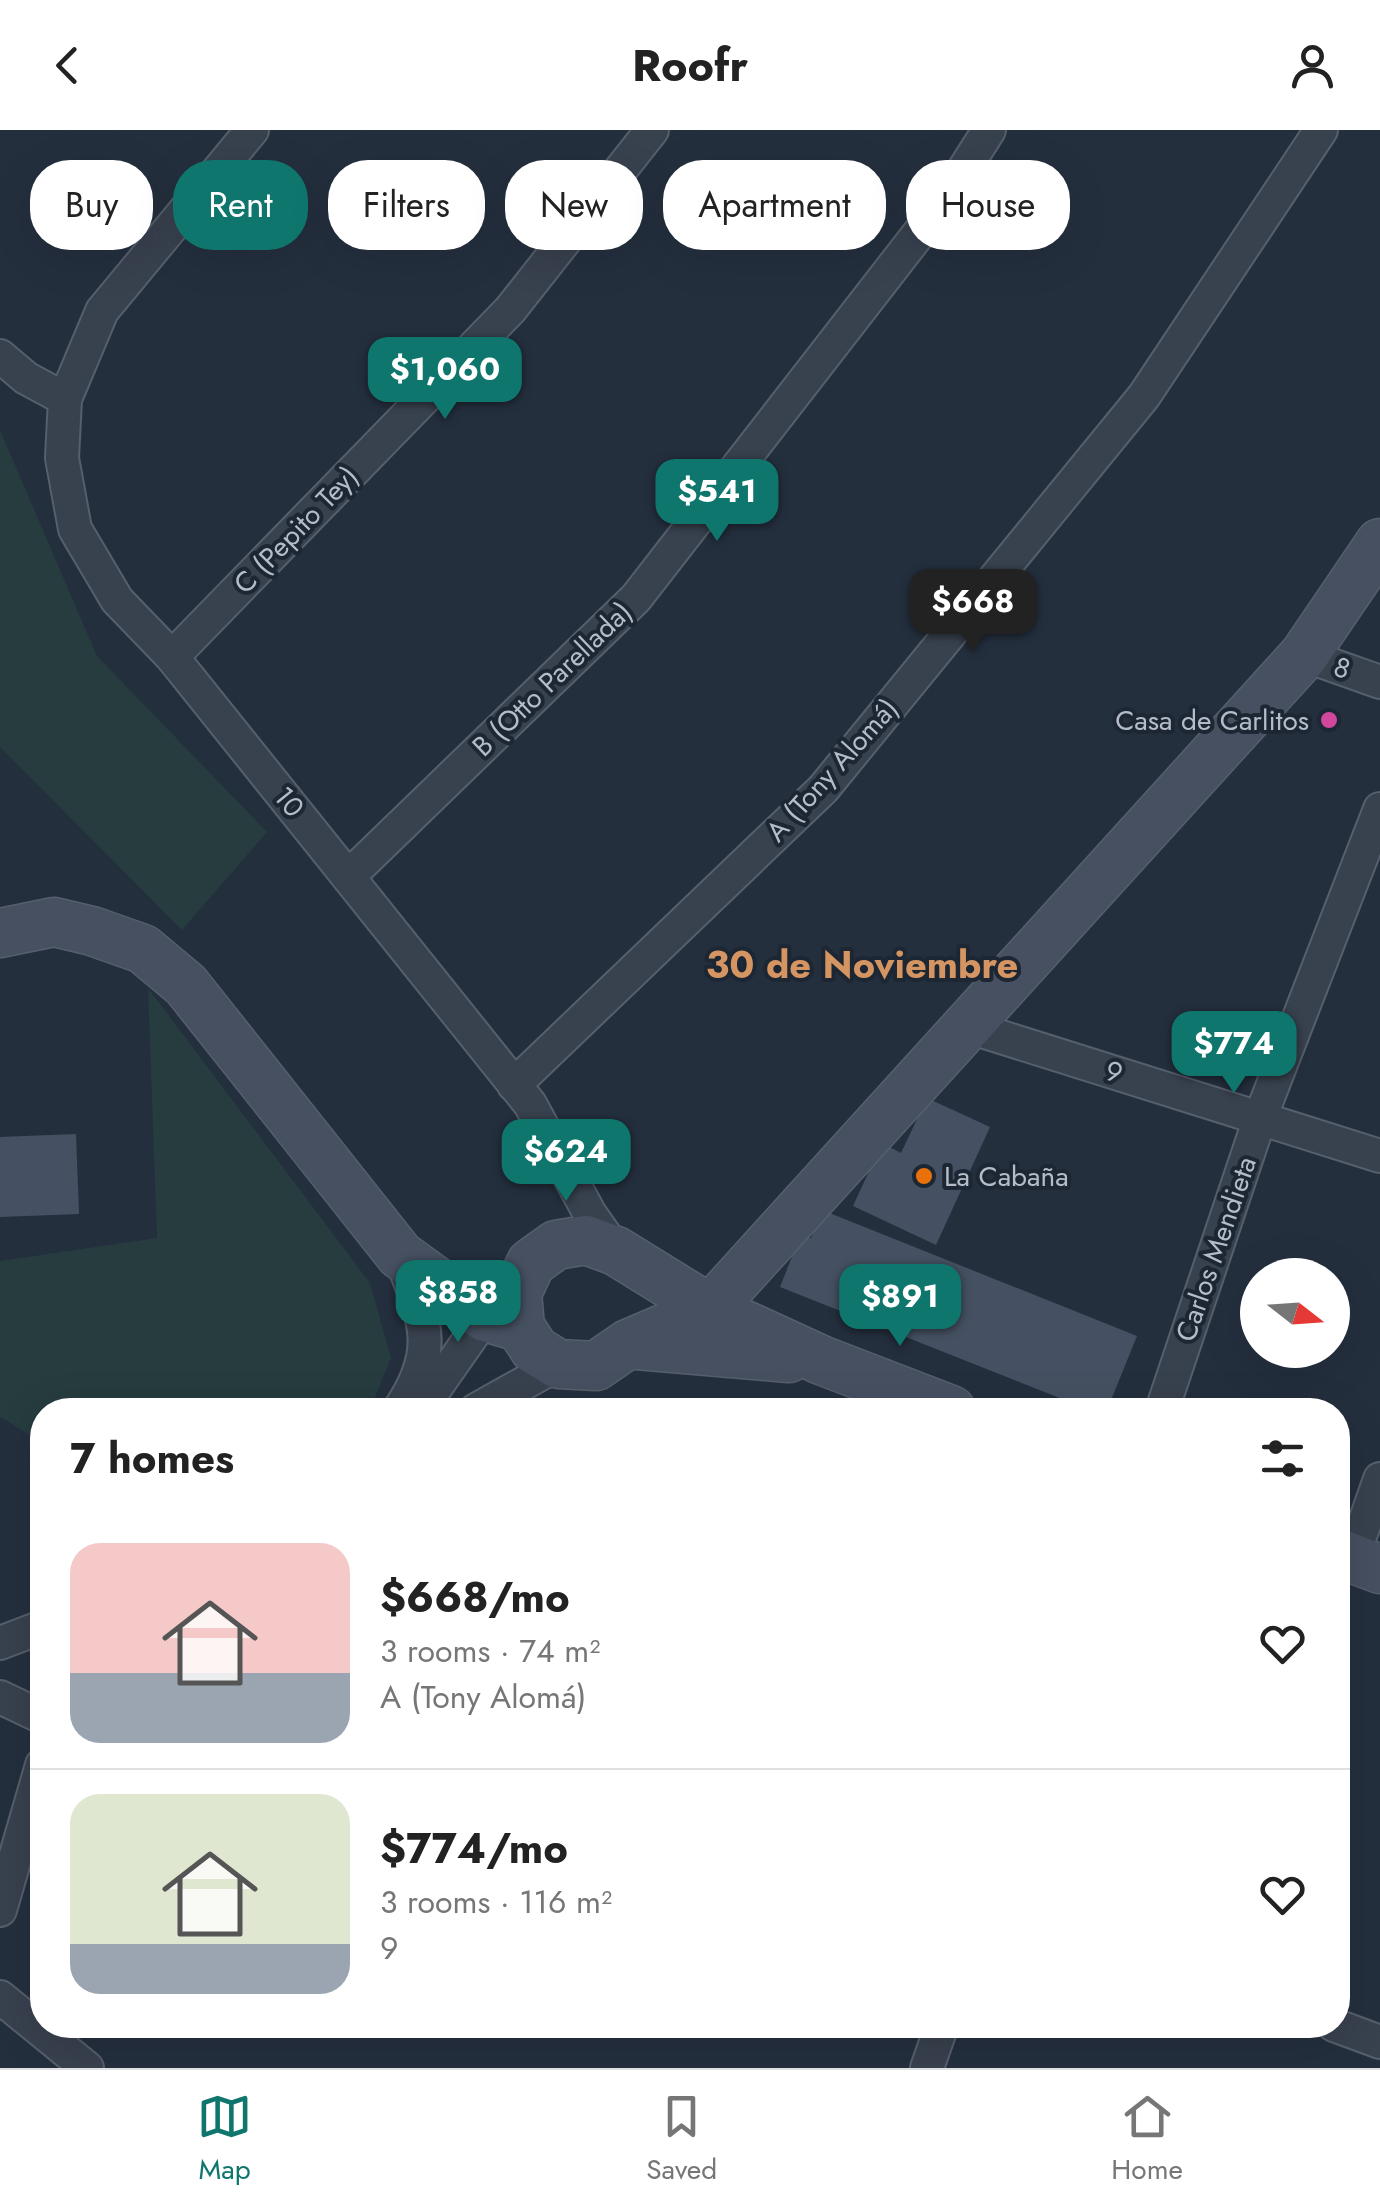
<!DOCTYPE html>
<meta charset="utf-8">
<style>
:root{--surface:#fff;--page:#f6f6f6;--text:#222;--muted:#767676;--line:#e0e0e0;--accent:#0f766e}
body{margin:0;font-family:Jost,sans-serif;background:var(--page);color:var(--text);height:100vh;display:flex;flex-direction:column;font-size:38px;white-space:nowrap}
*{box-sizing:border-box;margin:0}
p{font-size:32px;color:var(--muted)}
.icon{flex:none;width:55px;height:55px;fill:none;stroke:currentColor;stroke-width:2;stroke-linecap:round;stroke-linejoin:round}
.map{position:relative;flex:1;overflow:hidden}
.side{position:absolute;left:30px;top:1268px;width:1320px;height:640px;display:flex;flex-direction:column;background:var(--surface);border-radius:40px;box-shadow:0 10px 40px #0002}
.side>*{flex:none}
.top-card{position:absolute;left:30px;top:30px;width:1320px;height:90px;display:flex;gap:20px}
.needle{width:65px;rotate:107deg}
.controls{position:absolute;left:1240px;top:1128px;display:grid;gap:20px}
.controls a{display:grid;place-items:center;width:110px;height:110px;border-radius:50%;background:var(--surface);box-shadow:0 10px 40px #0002;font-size:50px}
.price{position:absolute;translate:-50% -85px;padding:0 22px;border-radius:20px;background:var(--accent);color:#fff;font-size:32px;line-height:65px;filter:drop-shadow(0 2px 5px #0008)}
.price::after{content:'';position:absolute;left:50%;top:60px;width:30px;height:22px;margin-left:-15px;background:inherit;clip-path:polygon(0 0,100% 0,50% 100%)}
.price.current{background:#222;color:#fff}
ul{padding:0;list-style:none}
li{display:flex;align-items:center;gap:30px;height:250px;padding:0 40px}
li+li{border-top:2px solid var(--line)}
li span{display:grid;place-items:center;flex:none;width:280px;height:200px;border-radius:30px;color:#555}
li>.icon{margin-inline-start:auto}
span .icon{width:120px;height:120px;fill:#fffc;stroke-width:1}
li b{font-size:42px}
h2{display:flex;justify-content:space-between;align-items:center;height:120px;padding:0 40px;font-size:42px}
.pill{padding:0 35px;border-radius:40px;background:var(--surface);box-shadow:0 10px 40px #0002;font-size:35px;line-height:90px}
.pill.current{background:var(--accent);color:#fff}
header{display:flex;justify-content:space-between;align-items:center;height:130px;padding:0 40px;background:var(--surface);font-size:45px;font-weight:700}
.menu{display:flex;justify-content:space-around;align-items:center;height:140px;border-top:2px solid var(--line);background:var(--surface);font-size:28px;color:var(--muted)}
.menu a{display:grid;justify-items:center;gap:5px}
.menu .current{color:var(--accent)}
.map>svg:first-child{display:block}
.green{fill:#263c3f}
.building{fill:#455162}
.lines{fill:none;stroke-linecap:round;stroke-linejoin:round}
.street-casing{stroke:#565f6c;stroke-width:36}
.secondary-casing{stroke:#565f6c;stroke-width:51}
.street{stroke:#38414e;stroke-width:32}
.secondary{stroke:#465061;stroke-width:48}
.hotel-dot{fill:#d1479c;stroke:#1d2633;stroke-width:4}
.food-dot{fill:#e8710a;stroke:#1d2633;stroke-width:4}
.labels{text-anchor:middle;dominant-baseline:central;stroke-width:8;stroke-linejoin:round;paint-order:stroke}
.street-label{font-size:28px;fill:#b4bcc9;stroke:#1d2633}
.poi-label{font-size:28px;fill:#b4bcc9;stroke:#1d2633;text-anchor:end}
.district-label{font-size:38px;font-weight:bold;fill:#d59563;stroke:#1d2633}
</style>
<header><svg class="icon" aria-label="back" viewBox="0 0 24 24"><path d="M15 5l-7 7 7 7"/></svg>Roofr<svg class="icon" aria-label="person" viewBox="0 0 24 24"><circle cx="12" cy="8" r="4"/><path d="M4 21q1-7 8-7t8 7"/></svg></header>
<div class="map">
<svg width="1380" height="1938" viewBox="0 0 1380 1938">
<rect width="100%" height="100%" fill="#242f3e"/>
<g class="green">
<path d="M0 300 97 526 267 702 182 800 0 617Z"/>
<path d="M148 858 370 1153 391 1228 370 1280H42V1312L0 1287V1131L157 1108Z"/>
</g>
<g class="building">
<path d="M927 968 990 997 936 1115 853 1076 882 1013 901 1023Z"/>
<path d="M76 1004 79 1084 0 1087V1007Z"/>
<path d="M822 1080 1137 1206 1107 1280H1090L780 1157 801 1104 811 1108Z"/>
</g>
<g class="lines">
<defs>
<g id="street">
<path d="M252 0 102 181 65 269 62 328 75 399 117 470 172 527 530 974 590 1084 616 1121"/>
<path d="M0 226 26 248 65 269"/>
<path d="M1304 525 1380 552"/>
<path d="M172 527 510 180 652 0"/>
<path d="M349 746 636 468 944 71 989 0"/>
<path d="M963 895 1380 1026"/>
<path d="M514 955 823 659 1144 266 1321 0"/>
<path d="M399 1280C441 1218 424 1189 400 1125"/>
<path d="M420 1280 485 1187"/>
<path d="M476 1280 558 1234"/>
<path d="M1162 1280 1260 988 1380 679"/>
<path d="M1352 1429 1380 1349"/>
<path d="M0 1513 42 1497"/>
<path d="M0 1567 42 1587"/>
<path d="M0 1780 42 1635"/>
<path d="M0 1867 87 1938"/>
<path d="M1334 1895 1380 1912"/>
<path d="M927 1938 942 1895"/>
</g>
<g id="secondary">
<path d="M0 803 54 792 92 801 143 819 186 855 400 1125 485 1187 520 1197"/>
<path d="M637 1215 789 1228"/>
<path d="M951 1280 821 1230 710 1179 616 1121 586 1110 556 1115 531 1133 517 1163 520 1197 535 1220 558 1234 596 1236 628 1214 710 1179 1304 525 1380 413"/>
<path d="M1338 1423 1380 1439"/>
</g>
</defs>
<use href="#street" class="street-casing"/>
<use href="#secondary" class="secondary-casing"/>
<use href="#street" class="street"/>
<use href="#secondary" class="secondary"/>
</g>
<circle class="hotel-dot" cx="1329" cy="590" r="10"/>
<circle class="food-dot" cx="924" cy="1046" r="10"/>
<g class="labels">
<g class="street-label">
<text transform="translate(296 400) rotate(-46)">C (Pepito Tey)</text>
<text transform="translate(1342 538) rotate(19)">8</text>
<text transform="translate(552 549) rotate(-44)">B (Otto Parellada)</text>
<text transform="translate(832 640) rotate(-48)">A (Tony Alomá)</text>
<text transform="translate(289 672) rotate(51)">10</text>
<text transform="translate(1114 942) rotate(17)">9</text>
<text transform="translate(1216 1119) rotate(-71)">Carlos Mendieta</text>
</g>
<g class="poi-label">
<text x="1309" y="590">Casa de Carlitos</text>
<text x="944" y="1046" text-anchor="start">La Cabaña</text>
</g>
<g class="district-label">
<text x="862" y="834">30 de Noviembre</text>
</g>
</g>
</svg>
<div class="controls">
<a><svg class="needle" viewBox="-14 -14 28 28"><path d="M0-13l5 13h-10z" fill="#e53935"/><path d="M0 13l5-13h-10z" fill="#767676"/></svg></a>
</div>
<b class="price" style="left:445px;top:292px">$1,060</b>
<b class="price" style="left:717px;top:414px">$541</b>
<b class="price current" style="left:973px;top:524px">$668</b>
<b class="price" style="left:1234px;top:966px">$774</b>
<b class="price" style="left:566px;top:1074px">$624</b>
<b class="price" style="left:458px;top:1215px">$858</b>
<b class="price" style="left:900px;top:1219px">$891</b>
<div class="top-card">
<a class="pill">Buy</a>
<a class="pill current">Rent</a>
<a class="pill">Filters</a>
<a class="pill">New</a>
<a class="pill">Apartment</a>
<a class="pill">House</a>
</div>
<section class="side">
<h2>7 homes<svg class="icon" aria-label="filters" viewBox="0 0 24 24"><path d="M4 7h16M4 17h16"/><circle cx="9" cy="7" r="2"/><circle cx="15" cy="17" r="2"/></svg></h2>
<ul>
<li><span style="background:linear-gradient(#f6c9c9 65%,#9aa5b1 0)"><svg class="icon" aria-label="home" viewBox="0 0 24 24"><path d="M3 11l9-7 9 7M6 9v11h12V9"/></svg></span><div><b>$668/mo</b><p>3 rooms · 74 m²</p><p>A (Tony Alomá)</p></div><svg class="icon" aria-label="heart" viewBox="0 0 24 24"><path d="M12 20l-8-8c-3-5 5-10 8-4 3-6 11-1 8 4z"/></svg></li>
<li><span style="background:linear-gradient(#dfe7d0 75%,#9aa5b1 0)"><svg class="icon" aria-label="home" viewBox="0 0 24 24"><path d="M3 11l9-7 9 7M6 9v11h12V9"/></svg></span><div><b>$774/mo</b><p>3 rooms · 116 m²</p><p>9</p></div><svg class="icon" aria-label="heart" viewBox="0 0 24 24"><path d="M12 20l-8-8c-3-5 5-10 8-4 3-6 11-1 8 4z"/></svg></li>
</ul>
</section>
</div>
<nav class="menu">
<a class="current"><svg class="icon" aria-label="map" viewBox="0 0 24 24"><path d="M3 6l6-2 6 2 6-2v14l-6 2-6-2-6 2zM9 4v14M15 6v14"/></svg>Map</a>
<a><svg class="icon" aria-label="saved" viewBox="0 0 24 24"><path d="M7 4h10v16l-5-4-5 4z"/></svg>Saved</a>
<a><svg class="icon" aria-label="home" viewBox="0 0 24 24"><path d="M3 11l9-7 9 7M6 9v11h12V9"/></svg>Home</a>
</nav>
